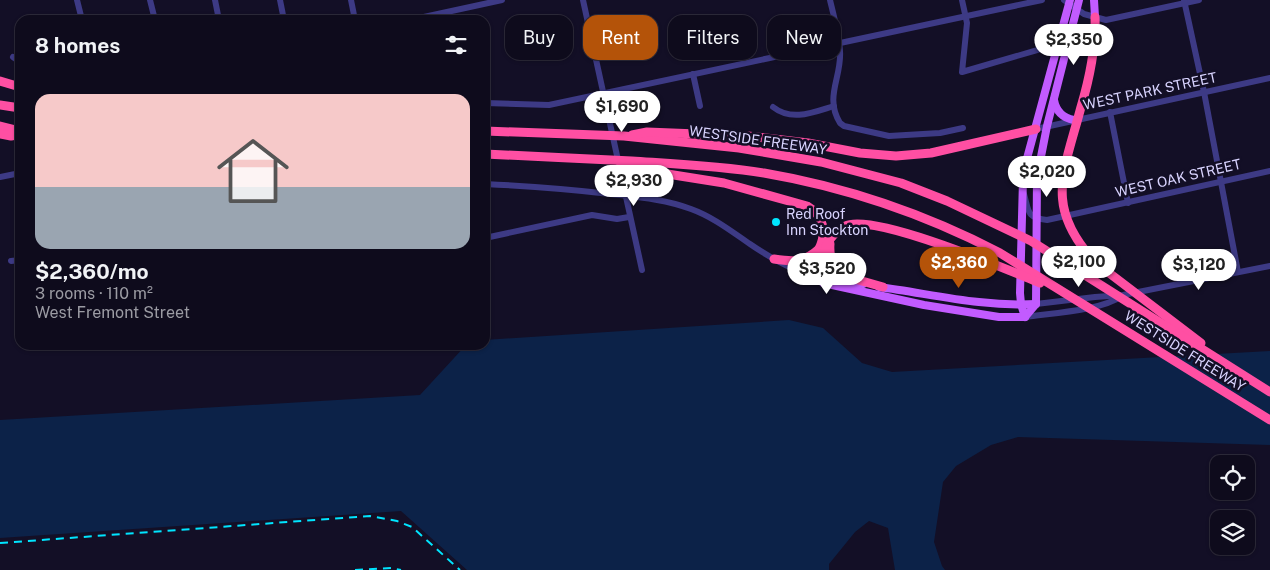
<!DOCTYPE html>
<meta charset="utf-8">
<style>
:root{--surface:#0e0b1c;--page:#171425;--text:#f1f3f6;--muted:#9b9ba3;--line:#2e2b3b;--accent:#b45309}
body{margin:0;font-family:"Public Sans",sans-serif;background:var(--page);color:var(--text);height:100vh;display:flex;flex-direction:column;font-size:19px;white-space:nowrap}
*{box-sizing:border-box;margin:0}
p{font-size:16px;color:var(--muted)}
.icon{flex:none;width:28px;height:28px;fill:none;stroke:currentColor;stroke-width:2;stroke-linecap:round;stroke-linejoin:round}
.map{position:relative;flex:1;overflow:hidden}
.drawer{position:absolute;left:15px;top:15px;width:475px;height:335px;display:flex;flex-direction:column;background:var(--surface);border-radius:15px;box-shadow:0 1px 4px #0004,0 0 0 1px var(--line)}
.drawer>*{flex:none}
.hud{position:absolute;left:505px;top:15px;width:475px;height:45px;display:flex;gap:10px}
.controls{position:absolute;left:1210px;top:455px;display:grid;gap:10px}
.controls a{display:grid;place-items:center;width:45px;height:45px;border-radius:10px;background:var(--surface);box-shadow:0 1px 4px #0004,0 0 0 1px var(--line);font-size:25px}
.price{position:absolute;translate:-50% -42px;padding:0 11px;border-radius:18px;background:#fff;color:#222;font-size:16px;line-height:32px;filter:drop-shadow(0 1px 2px #0008)}
.price::after{content:'';position:absolute;left:50%;top:30px;width:15px;height:11px;margin-left:-8px;background:inherit;clip-path:polygon(0 0,100% 0,50% 100%)}
.price.active{background:var(--accent);color:#fff}
ul{padding:0;list-style:none}
li{display:grid;align-content:center;gap:10px;height:265px;padding:0 20px}
li+li{border-top:1px solid var(--line)}
li span{display:grid;place-items:center;height:155px;border-radius:15px;color:#555}
li>.icon{margin-inline-start:auto}
span .icon{width:90px;height:90px;fill:#fffc;stroke-width:1}
li b{font-size:21px}
h2{display:flex;justify-content:space-between;align-items:center;height:60px;padding:0 20px;font-size:21px}
.tag{padding:0 18px;border-radius:15px;background:var(--surface);box-shadow:0 1px 4px #0004,0 0 0 1px var(--line);font-size:18px;line-height:45px}
.tag.active{background:var(--accent);color:#fff}
.map>svg:first-child{display:block}
.water{fill:#0c2248}
.lines{fill:none;stroke-linecap:round;stroke-linejoin:round}
.minor{stroke:#3d3a85;stroke-width:6}
.major{stroke:#c25bff;stroke-width:8}
.highway{stroke:#ff4fa3;stroke-width:9}
.rail{stroke:#00e5ff;stroke-width:2;stroke-dasharray:8 6;stroke-linecap:butt}
.poi-dot{fill:#00e5ff;stroke:#130f26;stroke-width:2}
.labels{text-anchor:middle;dominant-baseline:central;stroke-width:5;stroke-linejoin:round;paint-order:stroke}
.street-label{font-size:14px;fill:#d9d4ff;stroke:#130f26}
.poi-label{font-size:14px;fill:#d9d4ff;stroke:#130f26;text-anchor:start}
</style>
<div class="map">
<svg width="1270" height="570" viewBox="0 0 1270 570">
<rect width="100%" height="100%" fill="#130f26"/>
<path class="water" d="M789 320 823 328 862 363 892 372 1270 351V445L1018 437 991 445 956 466 943 482 934 542 942 566 945 570H895L888 528 869 521 855 532 829 564V570H467L401 511 0 538V420L420 395 466 345H485V340Z"/>
<g class="lines">
<g class="minor">
<path d="M77 0 82 20"/>
<path d="M150 0 155 20"/>
<path d="M215 0 219 20"/>
<path d="M280 0 284 20"/>
<path d="M351 0 355 20"/>
<path d="M583 0 642 270"/>
<path d="M830 0C834 17 839 34 840 51 842 77 824 97 840 123L844 126 889 136 940 133 963 128"/>
<path d="M962 0 967 23 962 72 1058 44"/>
<path d="M1064 0 1084 14 1106 20 1199 0"/>
<path d="M1184 0 1204 92 1238 272"/>
<path d="M410 20 502 0"/>
<path d="M13 57 20 62"/>
<path d="M693 74 700 106"/>
<path d="M485 103 549 105 1042 0"/>
<path d="M773 107C792 122 814 112 834 106"/>
<path d="M1110 112 1128 203"/>
<path d="M1036 129 1270 78"/>
<path d="M0 177 20 173"/>
<path d="M485 184C527 186 568 189 610 194 637 197 665 199 691 209 713 217 731 231 750 244 769 257 788 268 810 275"/>
<path d="M1024 194C1029 211 1026 218 1047 220L1270 171"/>
<path d="M485 238 592 215 617 219 629 217"/>
<path d="M11 261 20 260"/>
<path d="M1036 304 1095 297 1123 295 1270 266"/>
<path d="M1025 317C1052 313 1100 311 1122 296"/>
</g>
<g class="major">
<path d="M1094 0 1095 17"/>
<path d="M1054 100C1056 111 1063 118 1074 120"/>
<path d="M810 275 824 276 863 284"/>
<path d="M816 277 823 283 924 305 999 317H1025"/>
<path d="M879 287C932 294 982 307 1036 304"/>
<path d="M1025 317 1036 304 1037 177 1047 126 1079 0"/>
<path d="M1025 317 1021 304 1020 293 1023 179 1026 162 1070 0"/>
</g>
<g class="highway">
<path d="M1095 17C1096 48 1090 77 1081 107 1064 172 1043 207 1096 263L1201 343"/>
<path d="M0 81 20 87"/>
<path d="M0 105 20 108"/>
<path d="M0 126 20 131"/>
<path d="M485 131 624 136 739 148 821 162 901 183 947 201 1031 241 1270 392"/>
<path d="M0 134 11 136 20 134"/>
<path d="M632 135 647 132 748 136 808 143 860 153 896 156 931 153 1036 129"/>
<path d="M485 154C534 156 583 159 632 161 677 164 720 166 764 173 846 187 927 215 1000 253L1270 420"/>
<path d="M621 164 636 169 724 183 807 206C824 216 827 232 819 249"/>
<path d="M830 244C829 256 832 266 841 275L883 287"/>
<path d="M774 259C794 262 804 263 820 248"/>
<path d="M816 277C822 258 826 235 845 226 873 212 1008 270 1040 283"/>
</g>
<g class="rail">
<path d="M0 543 370 516 397 521 412 527 460 570"/>
<path d="M355 570 391 568 401 570"/>
</g>
</g>
<circle class="poi-dot" cx="776" cy="222" r="5"/>
<g class="labels">
<g class="street-label">
<text transform="translate(1150 91) rotate(-12)">WEST PARK STREET</text>
<text transform="translate(758 140) rotate(8)">WESTSIDE FREEWAY</text>
<text transform="translate(1178 178) rotate(-13)">WEST OAK STREET</text>
<text transform="translate(1185 351) rotate(32)">WESTSIDE FREEWAY</text>
</g>
<g class="poi-label">
<text x="786" y="214">Red Roof<tspan x="786" dy="16">Inn Stockton</tspan></text>
</g>
</g>
</svg>
<div class="controls">
<a><svg class="icon" aria-label="locate" viewBox="0 0 24 24"><circle cx="12" cy="12" r="6"/><path d="M12 2v4M12 18v4M2 12h4M18 12h4"/></svg></a>
<a><svg class="icon" aria-label="layers" viewBox="0 0 24 24"><path d="M12 4l9 5-9 5-9-5zM3 14l9 5 9-5"/></svg></a>
</div>
<b class="price" style="left:1074px;top:66px">$2,350</b>
<b class="price" style="left:622px;top:133px">$1,690</b>
<b class="price" style="left:1047px;top:198px">$2,020</b>
<b class="price" style="left:634px;top:207px">$2,930</b>
<b class="price" style="left:1079px;top:288px">$2,100</b>
<b class="price active" style="left:959px;top:289px">$2,360</b>
<b class="price" style="left:1199px;top:291px">$3,120</b>
<b class="price" style="left:827px;top:295px">$3,520</b>
<div class="hud">
<a class="tag">Buy</a>
<a class="tag active">Rent</a>
<a class="tag">Filters</a>
<a class="tag">New</a>
</div>
<section class="drawer">
<h2>8 homes<svg class="icon" aria-label="filters" viewBox="0 0 24 24"><path d="M4 7h16M4 17h16"/><circle cx="9" cy="7" r="2"/><circle cx="15" cy="17" r="2"/></svg></h2>
<ul>
<li><span style="background:linear-gradient(#f6c9c9 60%,#9aa5b1 0)"><svg class="icon" aria-label="home" viewBox="0 0 24 24"><path d="M3 11l9-7 9 7M6 9v11h12V9"/></svg></span><div><b>$2,360/mo</b><p>3 rooms · 110 m²</p><p>West Fremont Street</p></div></li>
</ul>
</section>
</div>
